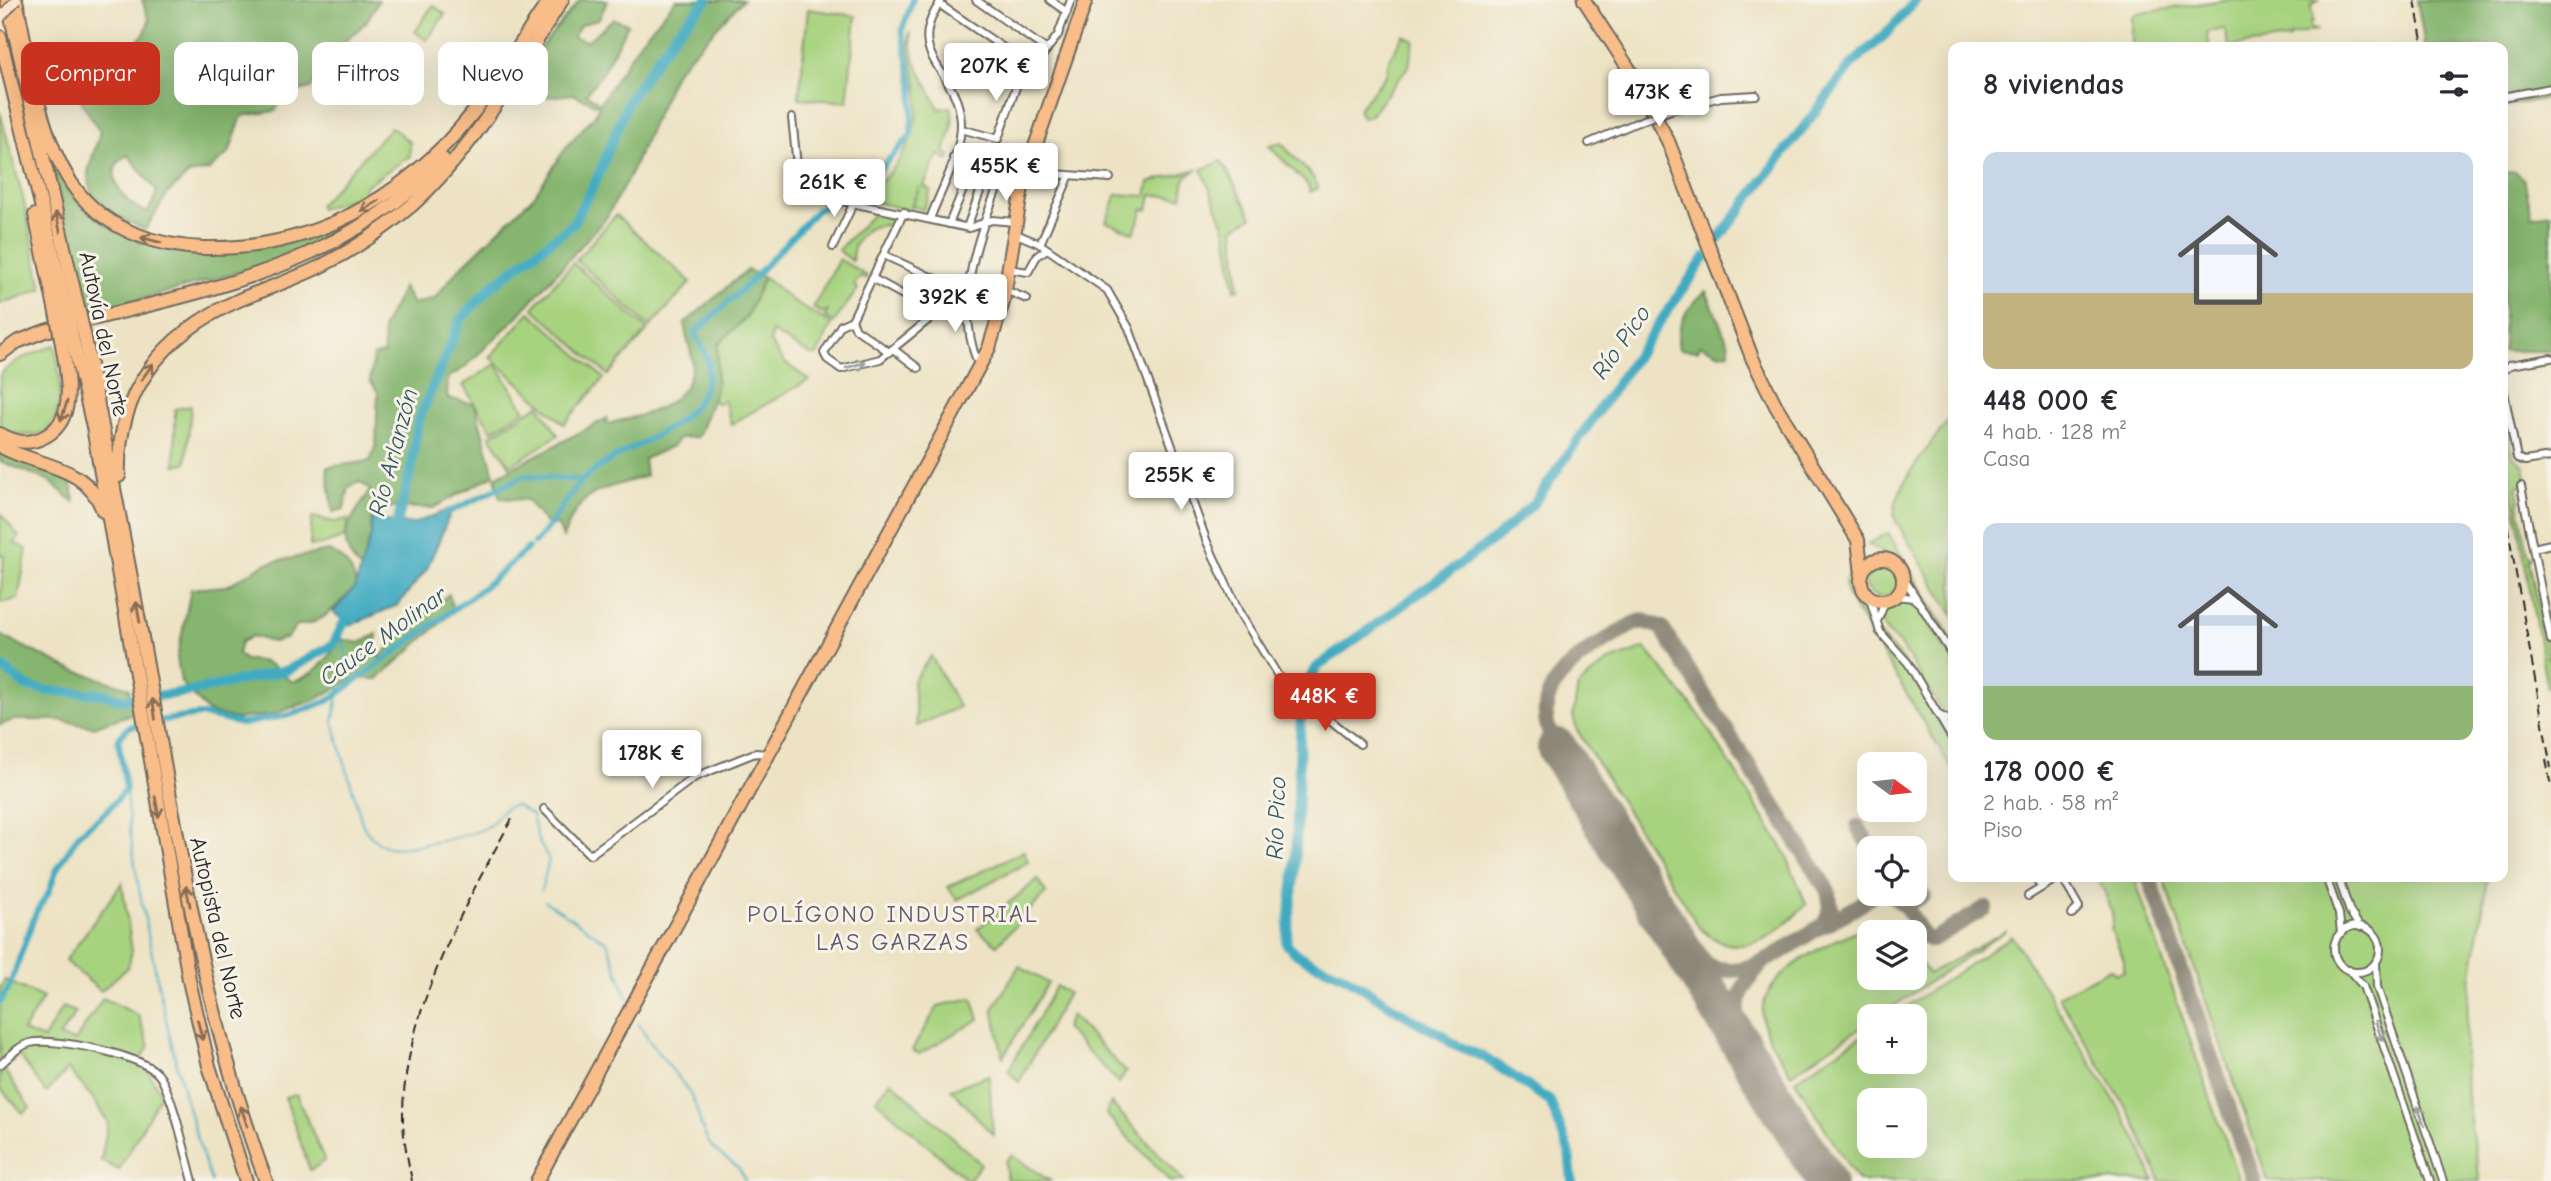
<!DOCTYPE html>
<html lang="es">
<meta charset="utf-8">
<style>
:root{--surface:#fff;--page:#f7f7f7;--text:#2b2b33;--muted:#7c7c81;--accent:#c8321e}
body{margin:0;font-family:"Comic Neue",sans-serif;background:var(--page);color:var(--text);height:100vh;display:flex;flex-direction:column;font-size:26px;white-space:nowrap}
*{box-sizing:border-box;margin:0}
p{font-size:23px;color:var(--muted)}
.icon{flex:none;width:38px;height:38px;fill:none;stroke:currentColor;stroke-width:2;stroke-linecap:round;stroke-linejoin:round}
.map{position:relative;flex:1;overflow:hidden}
.drawer{position:absolute;left:1948px;top:42px;width:560px;height:840px;display:flex;flex-direction:column;background:var(--surface);border-radius:14px;box-shadow:0 7px 28px #0002}
.drawer>*{flex:none}
.hud{position:absolute;left:21px;top:42px;width:665px;height:63px;display:flex;gap:14px}
.needle{width:46px;rotate:105deg}
.buttons{position:absolute;left:1857px;top:752px;display:grid;gap:14px}
.buttons a{display:grid;place-items:center;width:70px;height:70px;border-radius:14px;background:var(--surface);box-shadow:0 7px 28px #0002;font-size:35px}
.price{position:absolute;translate:-50% -60px;padding:0 16px;border-radius:7px;background:#fff;color:#222;font-size:23px;line-height:46px;filter:drop-shadow(0 2px 4px #0008)}
.price::after{content:'';position:absolute;left:50%;top:42px;width:21px;height:16px;margin-left:-10px;background:inherit;clip-path:polygon(0 0,100% 0,50% 100%)}
.price.active{background:var(--accent);color:#fff}
ul{padding:0;list-style:none}
li{display:grid;align-content:center;gap:14px;height:371px;padding:0 35px}
li span{display:grid;place-items:center;height:217px;border-radius:14px;color:#555}
li>.icon{margin-inline-start:auto}
span .icon{width:126px;height:126px;fill:#fffc;stroke-width:1}
li b{font-size:30px}
h2{display:flex;justify-content:space-between;align-items:center;height:84px;padding:0 35px;font-size:30px}
.chip{padding:0 24px;border-radius:14px;background:var(--surface);box-shadow:0 7px 28px #0002;font-size:24px;line-height:63px}
.chip.active{background:var(--accent);color:#fff}
.map>svg:first-child{display:block}
.green{fill:#a7d37f;stroke:#697f55;stroke-width:2;fill-rule:evenodd}
.forest{fill:#85b56e;stroke:#58704c;stroke-width:2;fill-rule:evenodd}
.water{fill:#41aac1;stroke:#366a76;stroke-width:2}
.lines{fill:none;stroke-linecap:round;stroke-linejoin:round}
.stream{stroke:#41aac1;stroke-width:2}
.canal{stroke:#41aac1;stroke-width:6}
.river{stroke:#41aac1;stroke-width:10}
.taxiway{stroke:#8c8778;stroke-width:16}
.runway{stroke:#8c8778;stroke-width:40}
.street-casing{stroke:#6f6b61;stroke-width:10}
.highway-casing{stroke:#6f6b61;stroke-width:16}
.street{stroke:#fff;stroke-width:6}
.highway{stroke:#f8bd89;stroke-width:12}
.rail{stroke:#2b2b2b;stroke-width:2;stroke-dasharray:10 5;stroke-linecap:butt}
.street-bridge-casing{stroke:#6f6b61;stroke-width:10;stroke-linecap:butt}
.secondary-bridge-casing{stroke:#6f6b61;stroke-width:12;stroke-linecap:butt}
.highway-bridge-casing{stroke:#6f6b61;stroke-width:16;stroke-linecap:butt}
.street-bridge{stroke:#fff;stroke-width:6}
.secondary-bridge{stroke:#fce5d0;stroke-width:9}
.highway-bridge{stroke:#f8bd89;stroke-width:12}
.oneway{stroke:#876d55}
.oneway2{stroke:#a0a0a0}
.labels{text-anchor:middle;dominant-baseline:central;stroke-width:6;stroke-linejoin:round;paint-order:stroke}
.street-label{font-size:23px;fill:#2b2b2b;stroke:#f7f3e8}
.water-label{font-size:24px;font-style:italic;fill:#335760;stroke:#f7f3e8}
.neighbourhood-label{font-size:24px;letter-spacing:2px;fill:#62596e;stroke:#f7f3e8}
</style>
<div class="map">
<svg width="2551" height="1181" viewBox="0 0 2551 1181">
<rect width="100%" height="100%" fill="#f7f3e8"/>
<filter id="ink" filterUnits="userSpaceOnUse"><feTurbulence type="fractalNoise" baseFrequency=".0143" numOctaves="2"/><feDisplacementMap in="SourceGraphic" scale="14" xChannelSelector="R" yChannelSelector="G"/><feConvolveMatrix kernelMatrix="1 2 1 2 8 2 1 2 1" color-interpolation-filters="sRGB"/></filter>
<filter id="wash" filterUnits="userSpaceOnUse"><feTurbulence type="fractalNoise" baseFrequency=".00686" numOctaves="4" result="noise"/><feDisplacementMap in="SourceGraphic" scale="28" xChannelSelector="R" yChannelSelector="G"/><feGaussianBlur stdDeviation="1.57" result="paint"/><feColorMatrix in="noise" values="0 0 0 0 0 0 0 0 0 0 0 0 0 0 0 0 0 1.4 0 .05"/><feComposite in="paint" operator="in"/></filter>
<g filter="url(#wash)">
<rect width="100%" height="100%" fill="#ede3c4"/>
<g class="green">
<path d="M2223 0H2319L2311 6 2313 22H2310V28L2316 30 2290 36 2289 39 2229 47 2225 29 2207 32 2210 47H2132V17L2136 14Z"/>
<path d="M433 5 445 14 427 40 415 32Z"/>
<path d="M808 9 856 16 847 102 799 98Z"/>
<path d="M910 31 914 59 939 109 951 107C955 123 950 136 944 151L950 156 948 161 938 154 924 186 931 190 923 210 912 206 920 186 909 210 857 198C898 177 923 131 917 85 914 67 906 50 910 31Z"/>
<path d="M1403 35 1414 40 1409 65 1370 116 1362 118 1358 110 1386 75 1389 60Z"/>
<path d="M0 112 23 198 42 289 0 304Z"/>
<path d="M391 127 410 142V156L365 186 363 195 320 209 319 205Z"/>
<path d="M1281 143 1313 177 1318 188 1310 192 1308 185 1269 146Z"/>
<path d="M1222 161 1252 217 1234 228 1239 289 1235 290 1226 231 1202 169Z"/>
<path d="M1198 169 1185 177 1182 197 1151 195 1148 210 1143 209 1134 233 1106 222 1117 194 1146 196 1149 182Z"/>
<path d="M875 212 895 217 891 226C868 222 852 238 852 261L838 250Z"/>
<path d="M616 215 691 282 650 327 576 260Z"/>
<path d="M839 259 867 276 865 279 861 276 854 285 858 289 834 322 825 317 828 310 823 313 813 308Z"/>
<path d="M573 263 648 330 608 375 533 308Z"/>
<path d="M764 277 795 303 832 324 817 355H811L772 332 770 342 784 362 809 380 731 424 724 400 719 404 712 400 716 390 718 344 746 318Z"/>
<path d="M530 312 604 378 564 424 490 357Z"/>
<path d="M55 345C63 390 69 457 0 428V374L18 360Z"/>
<path d="M496 364 525 410 492 431 463 385Z"/>
<path d="M2502 400 2513 457 2525 466 2528 484 2517 486 2520 501 2518 503 2528 554 2532 557 2529 561 2540 615 2543 616 2540 618 2548 658 2551 656V686L2547 687 2503 439Z"/>
<path d="M539 405 558 435 510 466 490 436Z"/>
<path d="M191 406 186 463 175 465V409Z"/>
<path d="M1953 415V615L1896 521C1885 496 1937 436 1953 415Z"/>
<path d="M0 513 19 537 14 543 27 549 18 599 0 603 4 555H0Z"/>
<path d="M312 517 334 522 348 519 345 537 322 545 310 546Z"/>
<path d="M1888 533 1953 641V646L1925 599 1911 586 1902 564 1868 544Z"/>
<path d="M1857 552 1859 586 1872 612 1876 631 1902 659 1953 745V771L1847 595 1845 582Z"/>
<circle cx="1882" cy="580" r="17"/>
<path d="M1901 598 1913 600 1920 607 1953 662V720L1944 714 1902 647 1883 627 1881 616 1887 604Z"/>
<path d="M1645 648 1699 714 1785 852 1806 904C1775 938 1737 965 1698 926L1577 730 1573 716 1578 686 1607 662Z"/>
<path d="M931 656 959 707 917 726 913 681Z"/>
<path d="M1024 851 1028 862 957 900 948 887Z"/>
<path d="M2098 877H2134L2239 1181H2160L2134 1121 2058 996 2110 969 2116 974 2124 971V960L2111 929C2118 914 2103 893 2098 877Z"/>
<path d="M2163 877H2487C2479 939 2464 1000 2465 1064 2466 1103 2473 1142 2480 1181H2268Z"/>
<path d="M1038 879 1046 893 997 945 977 929Z"/>
<path d="M122 883 132 951 128 967 101 991 65 961Z"/>
<path d="M1882 920 1895 933H1869V978H1914L1915 955 1929 974 2007 930 1877 1017H1869V1022L1791 1074C1782 1058 1767 1040 1763 1022 1753 971 1845 935 1882 920Z"/>
<path d="M2012 936 2118 1106 2139 1144 2154 1181H1858L1795 1080 1869 1031V1062H1914V1017H1891ZM1869 1101H1914V1146H1869Z"/>
<path d="M1019 966 1048 983 1003 1057 993 1009Z"/>
<path d="M5 980 43 998 23 1031 44 1039 62 1007 76 1012 59 1037 75 1041 103 998 138 1015 149 1046 141 1059 161 1094 119 1170 101 1161 108 1123 92 1097 68 1069 46 1093 19 1055 3 1068 30 1108 23 1113 0 1088V988Z"/>
<path d="M1056 986 1068 993 1019 1082 1008 1071Z"/>
<path d="M972 998 979 1019 919 1054 912 1050 938 1006Z"/>
<path d="M1071 1015 1126 1072 1119 1083 1065 1028Z"/>
<path d="M989 1075 993 1135 951 1089Z"/>
<path d="M891 1081 981 1164 968 1181 876 1100Z"/>
<path d="M296 1094 325 1161 310 1170 285 1097Z"/>
<path d="M1111 1103 1184 1181H1170L1106 1114Z"/>
<path d="M1011 1155 1050 1181H1007L1005 1162Z"/>
</g>
<g class="forest">
<path d="M142 0H379L366 22 329 57 311 88C296 91 282 95 275 111L242 116 229 153 209 170 189 174 168 193 145 230 117 216 91 193 88 172 100 132 81 101 145 33 149 20ZM128 155 157 192 148 212C124 207 98 169 128 155Z"/>
<path d="M580 0H608L599 19 580 25 573 37 587 41 613 19 628 24 601 75 586 94 600 103 641 40 676 0H743L676 71 629 177 606 218 517 317 465 367 448 378 447 398 475 404 494 475 433 508 372 507 371 535 362 571C331 538 350 523 370 490L360 482 349 487 344 509 333 512 327 467 370 461 376 446 378 392 370 381 373 356 384 354 383 327 403 287 413 304 435 298 456 272 534 196 567 146 595 115 599 106 573 94 547 97 534 76 536 53Z"/>
<path d="M2417 0H2551V97L2503 107 2502 47H2425Z"/>
<path d="M52 168 75 199 98 219 140 242 251 249 386 203 329 239 264 266 90 313Z"/>
<path d="M2515 171 2524 179 2532 216 2551 213V351H2503V173Z"/>
<path d="M747 270 764 277 746 318 718 344 716 390 698 437 679 438 673 446 644 459 646 476C599 492 582 486 563 538L558 525 548 526 527 500 500 498 495 477 607 418 606 424C640 416 687 408 692 366 694 351 684 339 685 323Z"/>
<path d="M1706 291 1729 345V352L1720 354 1700 345 1698 351 1679 349C1674 325 1688 306 1706 291Z"/>
<path d="M0 453 67 478 73 489 74 502 48 480 0 461Z"/>
<path d="M328 551C342 555 357 573 355 588 338 603 323 626 297 625L287 638 272 642 252 636 241 642 238 654 245 660C268 659 276 667 292 682 317 675 327 659 341 639L360 643 377 634 375 648 379 658 414 622 449 594 453 612 378 679H352L317 699 271 715 236 719 208 712 181 682 177 658 191 589 226 586 267 563Z"/>
<path d="M0 635 67 668 129 688 134 713 93 727 59 720H13L0 725Z"/>
</g>
<path class="water" d="M450 509V514L427 569 398 605 351 625 333 612 355 587 371 535 372 519 413 524Z"/>
<g class="lines">
<g class="stream">
<path d="M340 628 346 653 333 722 363 826C369 835 377 845 389 847 405 850 472 836 487 827 498 820 502 805 516 805L532 815 538 840 549 860 541 891"/>
<path d="M126 789C130 848 142 906 154 964 169 1037 186 1110 211 1181"/>
<path d="M545 901 607 942 628 1000"/>
<path d="M638 1023C654 1052 672 1067 689 1092 700 1109 699 1131 712 1147 723 1160 742 1164 745 1181"/>
</g>
<g class="canal">
<path d="M445 514 524 476 583 480"/>
<path d="M534 543C553 525 564 499 583 480 622 441 712 431 708 362 707 353 698 343 695 333L748 284 817 210 863 188 911 135 913 87 902 30 913 0"/>
<path d="M203 715 242 724 290 715 328 701 484 587 528 548"/>
<path d="M158 721 199 715"/>
<path d="M0 1002 9 987 36 912 49 892 56 871 79 834 106 812 126 789 118 739 129 727 147 724"/>
</g>
<g class="river">
<path d="M1715 243 1852 64 1886 34 1916 0"/>
<path d="M394 535 411 470 418 422 461 319 493 285 572 225 596 181 629 99 675 34 707 0"/>
<path d="M0 665 26 686 47 691 105 694 121 700 189 692 288 670 333 645 351 608"/>
<path d="M1572 1181 1569 1151 1550 1101 1484 1057 1451 1043 1441 1034C1407 1019 1379 997 1347 978 1328 966 1299 963 1286 943L1295 870 1301 712 1305 686 1317 667 1496 538 1535 502 1705 257"/>
</g>
<g class="taxiway">
<path d="M1557 748C1518 684 1589 651 1633 624L1643 621 1661 627 1828 891 1831 908 1824 925"/>
<path d="M1858 827 1871 849"/>
<path d="M2149 877 2254 1181"/>
<path d="M1896 899 1915 900 1924 895"/>
<path d="M1897 899 1906 907 1924 937 1932 940 1985 908"/>
<path d="M1678 942C1726 998 1770 958 1818 928 1836 917 1859 909 1873 894"/>
<path d="M1740 1042C1731 1011 1739 988 1760 965"/>
</g>
<path class="runway" d="M1557 748 1826 1181"/>
</g>
</g>
<g filter="url(#ink)">
<g class="lines">
<defs>
<g id="street">
<path d="M976 0 1047 50"/>
<path d="M1050 0 1067 12"/>
<path d="M939 4 1033 68 1058 35 1071 0"/>
<path d="M2502 97 2551 88"/>
<path d="M1671 110 1721 97 1756 95"/>
<path d="M792 118 798 175 808 193"/>
<path d="M961 129 998 139 1024 64"/>
<path d="M1589 143 1638 122"/>
<path d="M953 158 1023 181"/>
<path d="M1026 172 1110 178"/>
<path d="M796 191 969 228 992 220 1015 222"/>
<path d="M930 219C941 189 962 154 961 122 958 68 901 57 942 0"/>
<path d="M949 224 973 165"/>
<path d="M967 227 988 170"/>
<path d="M1014 233 1040 244 1107 290 1129 328 1207 542 1239 612 1291 697 1325 716 1360 744"/>
<path d="M1040 244 1069 177"/>
<path d="M833 247 854 202"/>
<path d="M884 255 961 291 994 300 993 314"/>
<path d="M1009 269 1028 272 1037 256 1047 249"/>
<path d="M872 278 916 302"/>
<path d="M1005 290 1027 299"/>
<path d="M852 320 841 325 824 353 827 359 841 369 880 359 932 317 963 302 968 294"/>
<path d="M852 320 904 212"/>
<path d="M852 320 856 329 889 352"/>
<path d="M893 349 918 368"/>
<path d="M978 364C953 301 978 234 1003 174"/>
<path d="M2502 371 2510 365 2551 358"/>
<path d="M2502 382 2517 458 2525 461 2551 457"/>
<path d="M2521 486 2551 641"/>
<path d="M2533 548 2551 544"/>
<path d="M1903 577 1953 656"/>
<path d="M1869 596 1880 632 1908 663 1953 740"/>
<path d="M1896 596 1913 598 1920 604"/>
<path d="M1878 619 1884 605 1893 598"/>
<path d="M1939 715 1953 722"/>
<path d="M544 809 590 855 695 777 755 753 768 754"/>
<path d="M2035 877 2041 887"/>
<path d="M2062 877 2079 907 2072 914"/>
<path d="M2326 877 2339 914 2341 933"/>
<path d="M2338 877 2350 912 2360 927"/>
<path d="M2028 896 2059 877"/>
<circle cx="2357" cy="949" r="23"/>
<path d="M2376 962 2377 987 2443 1181"/>
<path d="M2349 970 2363 986 2430 1181"/>
<path d="M0 1065C9 1057 18 1046 30 1043 54 1037 142 1055 158 1074 172 1090 186 1157 193 1181"/>
</g>
<g id="highway">
<path d="M7 0 79 312"/>
<path d="M16 0C29 59 40 143 77 191 108 230 155 246 203 248 323 251 420 188 488 93 510 63 528 30 550 0"/>
<path d="M1584 0 1631 72 1668 141 1753 360 1776 406 1858 540 1862 574"/>
<path d="M0 37 68 315"/>
<path d="M35 215 57 317"/>
<path d="M85 338C107 453 130 567 150 682 179 850 206 1020 266 1181"/>
<path d="M73 341 93 427 190 985 209 1066 246 1181"/>
<path d="M0 354 17 342 45 331C188 293 338 273 443 159"/>
<path d="M0 434C14 442 27 445 42 438 79 421 67 375 62 344"/>
<path d="M0 446C36 467 86 463 103 511"/>
<path d="M119 476C116 391 163 334 239 300 267 288 296 279 323 265 355 249 384 229 411 206 474 149 517 71 562 0"/>
<circle cx="1882" cy="580" r="21"/>
<path d="M537 1181 989 348 1003 302 1023 181 1086 0"/>
</g>
</defs>
<use href="#street" class="street-casing"/>
<use href="#highway" class="highway-casing"/>
<use href="#street" class="street"/>
<use href="#highway" class="highway"/>
<g class="rail">
<path d="M2415 0 2423 47"/>
<path d="M2502 496 2551 768"/>
<path d="M2546 759 2551 787"/>
<path d="M412 1181C408 1160 403 1139 403 1118 402 1015 466 903 514 815"/>
</g>
<defs>
<path id="street-bridge" d="M1638 122 1671 110"/>
<path id="secondary-bridge" d="M0 18 16 0"/>
<g id="highway-bridge">
<path d="M79 312 85 338"/>
<path d="M68 315 73 341"/>
<path d="M57 317 62 344"/>
</g>
</defs>
<use href="#street-bridge" class="street-bridge-casing"/>
<use href="#secondary-bridge" class="secondary-bridge-casing"/>
<use href="#highway-bridge" class="highway-bridge-casing"/>
<use href="#street-bridge" class="street-bridge"/>
<use href="#secondary-bridge" class="secondary-bridge"/>
<use href="#highway-bridge" class="highway-bridge"/>
</g>
<defs><path id="oneway-shaft" d="M-6 0H5M1.5-3L5.5 0L1.5 3" fill="none" stroke-width="1.6" stroke-linecap="round" stroke-linejoin="round" transform="scale(1.75)"/></defs>
<g class="oneway">
<use href="#oneway-shaft" transform="translate(370 206) rotate(149)"/>
<use href="#oneway-shaft" transform="translate(58 222) rotate(-103)"/>
<use href="#oneway-shaft" transform="translate(151 240) rotate(-166)"/>
<use href="#oneway-shaft" transform="translate(147 372) rotate(-54)"/>
<use href="#oneway-shaft" transform="translate(64 411) rotate(108)"/>
<use href="#oneway-shaft" transform="translate(138 612) rotate(-100)"/>
<use href="#oneway-shaft" transform="translate(154 709) rotate(-98)"/>
<use href="#oneway-shaft" transform="translate(157 807) rotate(80)"/>
<use href="#oneway-shaft" transform="translate(188 896) rotate(-102)"/>
<use href="#oneway-shaft" transform="translate(200 1030) rotate(76)"/>
<use href="#oneway-shaft" transform="translate(244 1116) rotate(-108)"/>
</g>
<g class="oneway2">
<use href="#oneway-shaft" transform="translate(856 365) rotate(-16)"/>
<use href="#oneway-shaft" transform="translate(2379 1031) rotate(71)"/>
<use href="#oneway-shaft" transform="translate(2421 1116) rotate(-109)"/>
</g>
</g>
<g class="labels">
<g class="street-label">
<text transform="translate(104 334) rotate(78)">Autovía del Norte</text>
<text transform="translate(218 928) rotate(77)">Autopista del Norte</text>
</g>
<g class="water-label">
<text transform="translate(1621 342) rotate(-55)">Río Pico</text>
<text transform="translate(393 452) rotate(-75)">Río Arlanzón</text>
<text transform="translate(383 636) rotate(-36)">Cauce Molinar</text>
<text transform="translate(1276 818) rotate(-88)">Río Pico</text>
</g>
<g class="neighbourhood-label">
<text x="893" y="914">POLÍGONO INDUSTRIAL<tspan x="893" dy="28">LAS GARZAS</tspan></text>
</g>
</g>
</svg>
<div class="buttons">
<a><svg class="needle" viewBox="-14 -14 28 28"><path d="M0-13l5 13h-10z" fill="#e53935"/><path d="M0 13l5-13h-10z" fill="#7c7c81"/></svg></a>
<a><svg class="icon" aria-label="locate" viewBox="0 0 24 24"><circle cx="12" cy="12" r="6"/><path d="M12 2v4M12 18v4M2 12h4M18 12h4"/></svg></a>
<a><svg class="icon" aria-label="layers" viewBox="0 0 24 24"><path d="M12 4l9 5-9 5-9-5zM3 14l9 5 9-5"/></svg></a>
<a>+</a>
<a>−</a>
</div>
<b class="price" style="left:996px;top:103px">207K €</b>
<b class="price" style="left:1659px;top:129px">473K €</b>
<b class="price" style="left:1006px;top:203px">455K €</b>
<b class="price" style="left:834px;top:219px">261K €</b>
<b class="price" style="left:955px;top:334px">392K €</b>
<b class="price" style="left:1181px;top:512px">255K €</b>
<b class="price active" style="left:1325px;top:733px">448K €</b>
<b class="price" style="left:652px;top:790px">178K €</b>
<div class="hud">
<a class="chip active">Comprar</a>
<a class="chip">Alquilar</a>
<a class="chip">Filtros</a>
<a class="chip">Nuevo</a>
</div>
<section class="drawer">
<h2>8 viviendas<svg class="icon" aria-label="filters" viewBox="0 0 24 24"><path d="M4 7h16M4 17h16"/><circle cx="9" cy="7" r="2"/><circle cx="15" cy="17" r="2"/></svg></h2>
<ul>
<li><span style="background:linear-gradient(#c9d6e8 65%,#c2b280 0)"><svg class="icon" aria-label="home" viewBox="0 0 24 24"><path d="M3 11l9-7 9 7M6 9v11h12V9"/></svg></span><div><b>448 000 €</b><p>4 hab. · 128 m²</p><p>Casa</p></div></li>
<li><span style="background:linear-gradient(#c9d6e8 75%,#8fb573 0)"><svg class="icon" aria-label="home" viewBox="0 0 24 24"><path d="M3 11l9-7 9 7M6 9v11h12V9"/></svg></span><div><b>178 000 €</b><p>2 hab. · 58 m²</p><p>Piso</p></div></li>
</ul>
</section>
</div>
